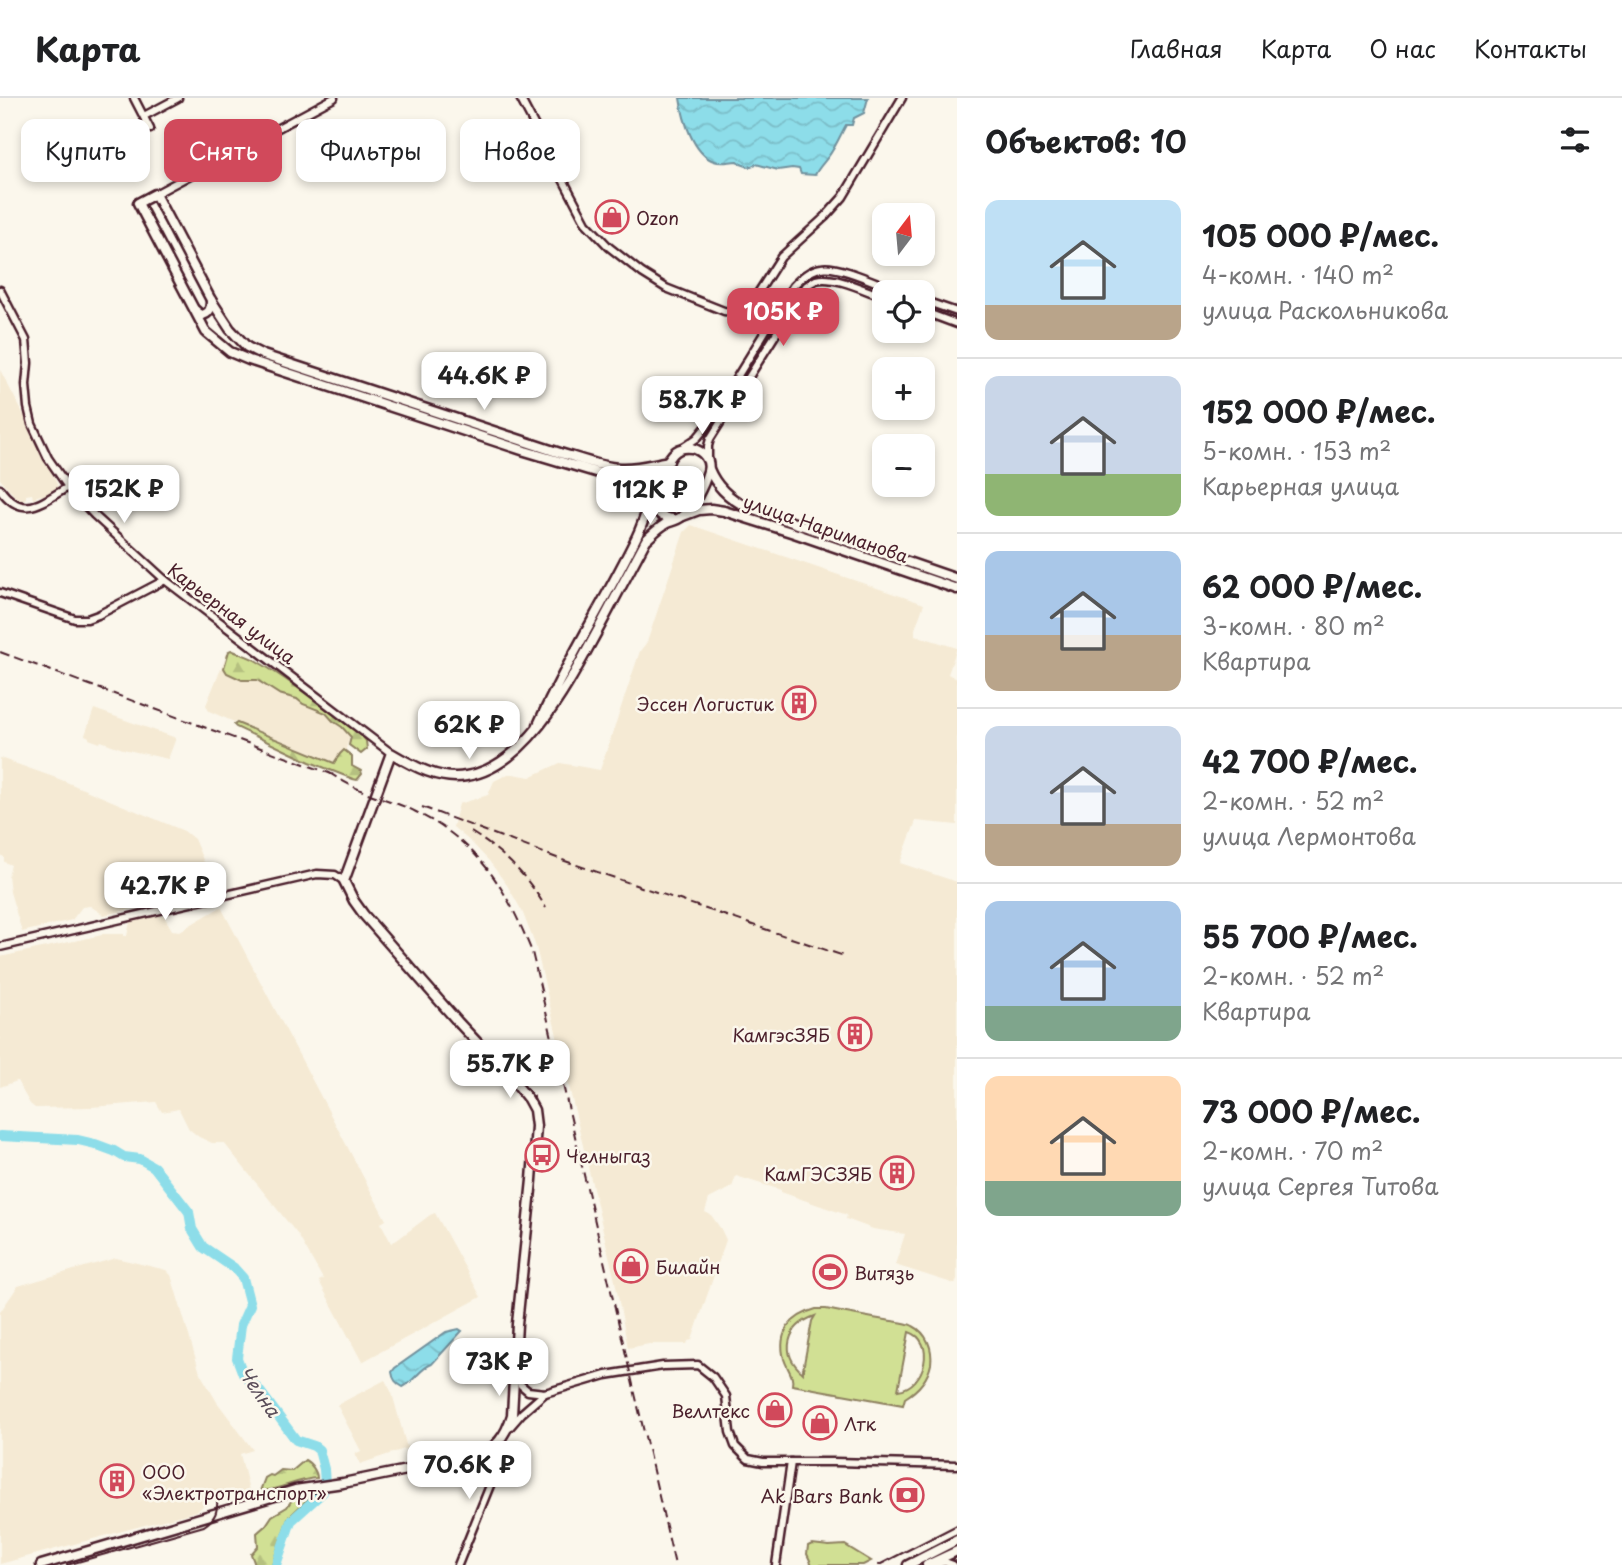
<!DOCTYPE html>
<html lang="ru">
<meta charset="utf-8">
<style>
:root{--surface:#fff;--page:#f2f2f2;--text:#202124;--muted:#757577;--line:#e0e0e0;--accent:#d1495b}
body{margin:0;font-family:"Playpen Sans",sans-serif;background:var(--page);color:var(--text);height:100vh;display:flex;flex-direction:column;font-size:26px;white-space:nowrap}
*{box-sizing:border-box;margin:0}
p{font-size:23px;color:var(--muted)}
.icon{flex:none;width:38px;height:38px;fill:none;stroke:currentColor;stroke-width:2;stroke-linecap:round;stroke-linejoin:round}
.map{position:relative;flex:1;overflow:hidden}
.drawer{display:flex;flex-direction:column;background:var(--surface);width:665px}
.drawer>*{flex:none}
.top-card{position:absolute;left:21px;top:21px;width:665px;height:63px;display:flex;gap:14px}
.needle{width:46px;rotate:16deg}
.tools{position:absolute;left:872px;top:105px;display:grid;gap:14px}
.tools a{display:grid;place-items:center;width:63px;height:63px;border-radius:14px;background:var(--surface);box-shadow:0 4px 10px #0003;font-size:35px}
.price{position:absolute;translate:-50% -60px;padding:0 16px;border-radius:14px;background:#fff;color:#222;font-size:23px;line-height:46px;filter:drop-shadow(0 2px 4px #0008)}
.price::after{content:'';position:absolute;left:50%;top:42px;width:21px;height:16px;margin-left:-10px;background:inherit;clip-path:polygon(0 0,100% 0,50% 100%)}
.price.selected{background:var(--accent);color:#fff}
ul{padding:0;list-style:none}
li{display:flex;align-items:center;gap:21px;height:175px;padding:0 28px}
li+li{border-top:2px solid var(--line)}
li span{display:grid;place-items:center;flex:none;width:196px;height:140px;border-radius:14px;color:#555}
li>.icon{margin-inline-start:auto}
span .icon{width:84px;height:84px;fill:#fffc;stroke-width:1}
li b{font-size:30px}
h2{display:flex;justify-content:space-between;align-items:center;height:84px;padding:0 28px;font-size:30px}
.chip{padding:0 24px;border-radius:14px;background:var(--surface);box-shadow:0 4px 10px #0003;font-size:24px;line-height:63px}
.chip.selected{background:var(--accent);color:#fff}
header{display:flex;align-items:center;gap:42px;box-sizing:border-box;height:98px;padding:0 35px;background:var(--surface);border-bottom:2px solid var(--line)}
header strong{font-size:33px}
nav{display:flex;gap:38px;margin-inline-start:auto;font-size:24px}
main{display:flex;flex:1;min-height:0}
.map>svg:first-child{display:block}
.built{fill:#f5ead4}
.green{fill:#d1e094;stroke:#8e8060;stroke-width:2;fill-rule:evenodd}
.forest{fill:url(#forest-firs);stroke:#8e8060;stroke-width:2}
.water{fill:url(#water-waves);stroke:#72919d;stroke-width:2}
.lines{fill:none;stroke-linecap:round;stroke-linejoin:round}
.river{stroke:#8ddde9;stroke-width:10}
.minor-casing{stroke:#4a1f2b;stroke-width:11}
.major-casing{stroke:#4a1f2b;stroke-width:13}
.minor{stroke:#fbf7ec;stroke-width:6}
.major{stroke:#fbf7ec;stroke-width:8}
.tram{stroke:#4a1f2b;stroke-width:2}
.rail{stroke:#4a1f2b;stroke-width:2;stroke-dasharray:10 5;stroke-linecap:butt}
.labels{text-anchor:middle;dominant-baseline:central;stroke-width:5;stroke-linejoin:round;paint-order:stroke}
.poi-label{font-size:18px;fill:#4a1f2b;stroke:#fbf7ec;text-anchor:start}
.street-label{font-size:18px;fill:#4a1f2b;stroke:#fbf7ec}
.water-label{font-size:19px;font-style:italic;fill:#5b4e5a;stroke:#fbf7ec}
</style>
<header>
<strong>Карта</strong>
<nav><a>Главная</a><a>Карта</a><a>О нас</a><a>Контакты</a></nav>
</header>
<main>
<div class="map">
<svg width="957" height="1467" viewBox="0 0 957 1467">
<defs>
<pattern id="forest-firs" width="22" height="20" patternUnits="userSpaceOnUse" patternTransform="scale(1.75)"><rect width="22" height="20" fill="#d1e094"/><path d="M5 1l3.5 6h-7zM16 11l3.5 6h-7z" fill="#b5c080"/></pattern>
<pattern id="water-waves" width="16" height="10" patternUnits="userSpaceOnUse" patternTransform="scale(1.75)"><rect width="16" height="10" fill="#8ddde9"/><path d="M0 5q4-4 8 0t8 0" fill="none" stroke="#7bbdc8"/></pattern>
</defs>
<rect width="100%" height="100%" fill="#fbf7ec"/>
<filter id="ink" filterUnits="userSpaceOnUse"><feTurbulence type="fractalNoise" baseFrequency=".0143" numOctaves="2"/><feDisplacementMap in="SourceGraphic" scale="14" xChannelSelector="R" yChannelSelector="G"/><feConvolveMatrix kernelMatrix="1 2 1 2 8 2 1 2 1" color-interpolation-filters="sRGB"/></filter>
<g filter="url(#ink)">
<g class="built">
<path d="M0 272 33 334 57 386 58 391 55 395 37 398 36 400 33 401 32 396 26 397V400L20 404 0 381Z"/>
<path d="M691 427 924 506 915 531V537L957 550 948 576 957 581V727L916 723 900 765 957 784V1181L955 1186 895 1167 905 1136 873 1131 846 1121 847 1117 781 1094V1092L736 1078 732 1089 709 1101 705 1114 711 1117 721 1131 726 1142 692 1242 688 1243 687 1246H649L628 1250 615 1183 536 849 522 813 507 787 489 763 472 745 453 729 459 706 488 697 494 683 508 676H513L530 679 560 665 600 672 640 553 647 544 684 434Z"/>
<path d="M228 553 284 585 349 632 350 638 340 670 209 613 206 607Z"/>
<path d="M94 611 176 640 168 661 123 651 101 643 100 645 89 641V639L85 637Z"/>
<path d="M0 660 59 681 184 733 194 741 216 792 214 794 104 817 90 808 82 809 72 822 22 834 10 794 8 777 11 767 4 764V759L0 757Z"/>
<path d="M221 809 386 1122 381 1125 391 1145 397 1142 430 1117 435 1115 481 1199 362 1264 319 1183 323 1181 298 1137 224 1045H212L199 1039 189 1031 179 1011 162 1014 156 1004 91 1009 35 1010 30 1006 17 983 0 989V859L102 837V836H124V838H127L130 824 161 817 164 818 172 832 180 833Z"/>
<path d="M116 1160 166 1172 171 1177 200 1275 217 1304 253 1352 240 1356 249 1392 214 1400V1402L208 1404 197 1413 0 1466V1214L18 1188Z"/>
<path d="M385 1282 392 1295 407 1350 360 1366 355 1356 361 1353 337 1307Z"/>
</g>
<g class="green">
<path d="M816 1211H826C846 1215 866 1219 886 1222 895 1224 906 1224 913 1228 927 1235 933 1251 931 1266 928 1281 918 1292 905 1300L903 1307 792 1287C794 1277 787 1271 784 1261 777 1234 791 1218 816 1211ZM815 1218 812 1223 803 1271V1275C779 1255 787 1228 815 1218ZM909 1234C936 1242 926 1289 898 1292Z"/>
<path d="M812 1446 829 1448 845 1447 871 1463 863 1467H812L807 1456 808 1448Z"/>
</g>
<g class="forest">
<path d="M231 552C239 556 248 558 255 562 293 584 327 612 362 638L366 643 367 651 361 656 349 647 351 639 342 629 333 623 326 615 303 606 297 601 279 596 257 582H242L227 575 224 570 229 553Z"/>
<path d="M237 625 334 665 340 656 344 652 352 658V668L361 673 362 676 357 682 353 681 310 664 236 629 234 627Z"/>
<path d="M305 1362C311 1365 317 1374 317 1380 297 1381 278 1393 260 1393L265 1380 270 1377 273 1378 281 1372 292 1373Z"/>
<path d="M311 1391 315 1394 288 1420 272 1467H255L251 1456 258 1448 257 1435 266 1427 272 1418 287 1409 294 1399Z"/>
</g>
<g class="water">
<path d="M680 0H868L864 15 854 20 852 27H846C841 36 837 45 832 53 827 62 819 68 815 77L801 76 799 71 792 70 778 72 756 66 749 69 741 66 737 63C730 63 721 66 714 63 693 56 683 21 680 0Z"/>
<path d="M459 1231 462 1233 432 1266C420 1270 414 1284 403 1289 396 1285 393 1282 392 1274L395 1270 446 1234Z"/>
</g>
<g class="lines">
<path class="river" d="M0 1038 78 1042 95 1046 114 1053 124 1059 140 1061 154 1069 189 1114 192 1131 203 1149 234 1170 243 1180 250 1207 241 1227 237 1260 243 1276 259 1292 296 1342 314 1348 319 1352 324 1371 325 1387 323 1394 291 1423 276 1467"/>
<defs>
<g id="minor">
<path d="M134 0 150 31"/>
<path d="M520 0 586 125 609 149 642 175 666 190 724 213 732 214 742 212 751 206 781 159 825 119 843 99 902 0"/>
<path d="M144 18 178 0"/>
<path d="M155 96 334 0"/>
<path d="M0 192 26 242 28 265 26 287 28 309 32 326 48 360 68 389 94 417 165 482 391 655"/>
<path d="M922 202 957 214"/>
<path d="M922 213 957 226"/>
<path d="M682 350 697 340 707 328 793 188C801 180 809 172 821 170 838 166 883 188 901 194"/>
<path d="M708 362V348L710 341 806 188C809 186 812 184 816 182 835 177 866 193 884 199"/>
<path d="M0 391C23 423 42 404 68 389"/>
<path d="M0 495 75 521H87L98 517 165 482"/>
<path d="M0 849 317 776 335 777 344 783"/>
<path d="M516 1277 521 1287 528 1293 545 1295 606 1277 663 1268 698 1267 713 1279 726 1298 730 1334 735 1348 748 1361 763 1364H834L957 1367"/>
<path d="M509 1330 522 1315 545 1295"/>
<path d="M935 1466 945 1464 953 1467"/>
<path d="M458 1467 499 1365 502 1353 500 1342"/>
<path d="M776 1467 791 1364"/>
</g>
<g id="major">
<path d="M195 212 201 217C210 216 211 210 211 202"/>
<path d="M669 363C653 366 636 371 620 370 600 369 579 360 560 355L263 257 247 249 230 231 211 202 155 96 138 105 206 234 230 254 249 262 525 353 622 382C631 387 640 393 647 399 659 410 653 418 673 421"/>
<path d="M709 371C716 388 729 400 745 408L957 481"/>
<path d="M683 418 699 412 711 411 724 413 794 435 957 491"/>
<path d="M41 1467 295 1392 343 1385 476 1358C496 1352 506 1337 512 1317L517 1226 532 1082 536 1028 534 1012 528 1001 516 986 458 924 364 817 354 803 344 783 391 655C413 668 440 683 466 678 528 669 571 581 598 532 614 502 630 472 646 442 653 436 659 429 667 425 672 423 677 422 681 419 693 410 704 387 708 373 711 362 703 353 692 350 685 349 678 350 673 356 653 380 650 411 637 438 606 502 567 562 538 627"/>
<path d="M908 1467 957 1442"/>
<path d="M927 1467 957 1453"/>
</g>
</defs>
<use href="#minor" class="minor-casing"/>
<use href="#major" class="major-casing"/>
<use href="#minor" class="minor"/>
<use href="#major" class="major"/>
<g class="tram">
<path d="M67 1467 204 1428C216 1420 218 1413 217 1399"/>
<path d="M879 1467 957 1427"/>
</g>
<g class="rail">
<path d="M0 554 337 678"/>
<path d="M328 674C337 680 346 685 356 690 375 699 397 704 416 714 480 746 506 790 532 854L675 1467"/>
<path d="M422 709 565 763 844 858"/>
<path d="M471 734C504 755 526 776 546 810"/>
</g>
</g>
</g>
<defs>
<symbol id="shop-ring" viewBox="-11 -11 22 22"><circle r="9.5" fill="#fbf7ec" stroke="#d1495b" stroke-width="1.5"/><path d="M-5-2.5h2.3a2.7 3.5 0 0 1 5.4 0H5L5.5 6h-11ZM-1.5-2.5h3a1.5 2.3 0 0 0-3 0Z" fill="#d1495b"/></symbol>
<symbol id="building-ring" viewBox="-11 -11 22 22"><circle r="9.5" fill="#fbf7ec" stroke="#d1495b" stroke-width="1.5"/><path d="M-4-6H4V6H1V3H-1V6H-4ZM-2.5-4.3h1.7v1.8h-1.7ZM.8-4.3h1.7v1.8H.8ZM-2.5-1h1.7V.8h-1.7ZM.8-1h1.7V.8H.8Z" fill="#d1495b"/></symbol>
<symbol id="bus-ring" viewBox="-11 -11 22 22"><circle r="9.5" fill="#fbf7ec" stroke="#d1495b" stroke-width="1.5"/><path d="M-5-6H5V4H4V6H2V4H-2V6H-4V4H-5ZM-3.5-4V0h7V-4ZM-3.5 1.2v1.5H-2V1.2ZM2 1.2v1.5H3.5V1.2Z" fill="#d1495b"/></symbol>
<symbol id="stadium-ring" viewBox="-11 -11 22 22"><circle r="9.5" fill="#fbf7ec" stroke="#d1495b" stroke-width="1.5"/><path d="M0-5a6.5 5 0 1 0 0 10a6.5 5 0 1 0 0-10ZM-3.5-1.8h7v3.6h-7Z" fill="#d1495b"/></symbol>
<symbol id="bank-ring" viewBox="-11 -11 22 22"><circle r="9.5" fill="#fbf7ec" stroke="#d1495b" stroke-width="1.5"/><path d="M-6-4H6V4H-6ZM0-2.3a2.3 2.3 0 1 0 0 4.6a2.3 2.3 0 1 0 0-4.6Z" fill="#d1495b"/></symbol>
</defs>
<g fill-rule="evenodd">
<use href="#shop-ring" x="593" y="100" width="38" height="38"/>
<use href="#building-ring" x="780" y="586" width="38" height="38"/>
<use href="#building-ring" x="836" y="917" width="38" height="38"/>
<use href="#bus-ring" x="523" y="1038" width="38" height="38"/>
<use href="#building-ring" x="878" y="1056" width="38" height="38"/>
<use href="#shop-ring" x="612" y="1149" width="38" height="38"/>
<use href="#stadium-ring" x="811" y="1155" width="38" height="38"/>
<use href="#shop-ring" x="756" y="1293" width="38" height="38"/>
<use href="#shop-ring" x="801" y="1306" width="38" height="38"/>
<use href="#building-ring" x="98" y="1364" width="38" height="38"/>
<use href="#bank-ring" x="888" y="1378" width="38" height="38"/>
</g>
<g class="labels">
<g class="poi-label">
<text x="636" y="119">Ozon</text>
<text x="774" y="605" text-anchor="end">Эссен Логистик</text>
<text x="830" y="936" text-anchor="end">КамгэсЗЯБ</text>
<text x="566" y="1057">Челныгаз</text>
<text x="872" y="1075" text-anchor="end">КамГЭСЗЯБ</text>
<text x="656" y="1168">Билайн</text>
<text x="854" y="1174">Витязь</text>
<text x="750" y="1312" text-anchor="end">Веллтекс</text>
<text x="844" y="1325">Лтк</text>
<text x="142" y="1373">ООО<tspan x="142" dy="21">«Электротранспорт»</tspan></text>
<text x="883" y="1397" text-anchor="end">Ak Bars Bank</text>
</g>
<g class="street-label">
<text transform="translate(826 430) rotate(19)">улица Нариманова</text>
<text transform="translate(232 515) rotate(37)">Карьерная улица</text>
</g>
<g class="water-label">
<text transform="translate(260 1293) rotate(55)">Челна</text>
</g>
</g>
</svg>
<div class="tools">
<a><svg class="needle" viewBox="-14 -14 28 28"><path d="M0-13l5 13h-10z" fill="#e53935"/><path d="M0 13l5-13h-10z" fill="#757577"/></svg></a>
<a><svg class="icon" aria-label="locate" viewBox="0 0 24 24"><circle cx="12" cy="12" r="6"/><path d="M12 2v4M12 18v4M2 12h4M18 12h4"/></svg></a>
<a>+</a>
<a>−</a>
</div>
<b class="price selected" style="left:783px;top:250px">105K ₽</b>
<b class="price" style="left:484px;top:314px">44.6K ₽</b>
<b class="price" style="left:702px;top:338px">58.7K ₽</b>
<b class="price" style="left:124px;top:427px">152K ₽</b>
<b class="price" style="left:650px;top:428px">112K ₽</b>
<b class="price" style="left:469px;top:663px">62K ₽</b>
<b class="price" style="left:165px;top:824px">42.7K ₽</b>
<b class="price" style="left:510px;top:1002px">55.7K ₽</b>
<b class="price" style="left:499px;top:1300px">73K ₽</b>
<b class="price" style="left:469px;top:1403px">70.6K ₽</b>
<div class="top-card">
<a class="chip">Купить</a>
<a class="chip selected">Снять</a>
<a class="chip">Фильтры</a>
<a class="chip">Новое</a>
</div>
</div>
<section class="drawer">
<h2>Объектов: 10<svg class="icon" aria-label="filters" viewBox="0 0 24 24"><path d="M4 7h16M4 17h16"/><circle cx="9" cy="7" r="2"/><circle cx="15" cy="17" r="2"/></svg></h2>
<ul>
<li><span style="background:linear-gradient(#bfe0f5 75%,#b9a48a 0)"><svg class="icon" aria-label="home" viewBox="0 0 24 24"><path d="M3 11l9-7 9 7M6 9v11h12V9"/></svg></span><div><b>105 000 ₽/мес.</b><p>4-комн. · 140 m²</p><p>улица Раскольникова</p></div></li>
<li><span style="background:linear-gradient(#c9d6e8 70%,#8fb573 0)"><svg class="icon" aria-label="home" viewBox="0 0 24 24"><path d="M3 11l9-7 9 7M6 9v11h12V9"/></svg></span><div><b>152 000 ₽/мес.</b><p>5-комн. · 153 m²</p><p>Карьерная улица</p></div></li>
<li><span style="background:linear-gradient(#a9c7e8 60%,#b9a48a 0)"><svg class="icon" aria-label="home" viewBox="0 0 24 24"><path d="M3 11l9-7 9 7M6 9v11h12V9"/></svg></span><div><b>62 000 ₽/мес.</b><p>3-комн. · 80 m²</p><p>Квартира</p></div></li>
<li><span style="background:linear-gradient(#c9d6e8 70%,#b9a48a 0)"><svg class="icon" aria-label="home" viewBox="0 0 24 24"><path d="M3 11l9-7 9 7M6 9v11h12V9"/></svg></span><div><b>42 700 ₽/мес.</b><p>2-комн. · 52 m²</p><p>улица Лермонтова</p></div></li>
<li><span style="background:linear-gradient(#a9c7e8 75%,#7fa58c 0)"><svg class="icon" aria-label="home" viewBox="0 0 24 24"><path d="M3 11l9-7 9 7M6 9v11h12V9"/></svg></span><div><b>55 700 ₽/мес.</b><p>2-комн. · 52 m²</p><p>Квартира</p></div></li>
<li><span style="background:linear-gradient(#ffd9b3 75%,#7fa58c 0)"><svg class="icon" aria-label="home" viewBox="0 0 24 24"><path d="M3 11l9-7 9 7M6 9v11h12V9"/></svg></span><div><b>73 000 ₽/мес.</b><p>2-комн. · 70 m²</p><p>улица Сергея Титова</p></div></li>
</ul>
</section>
</main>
